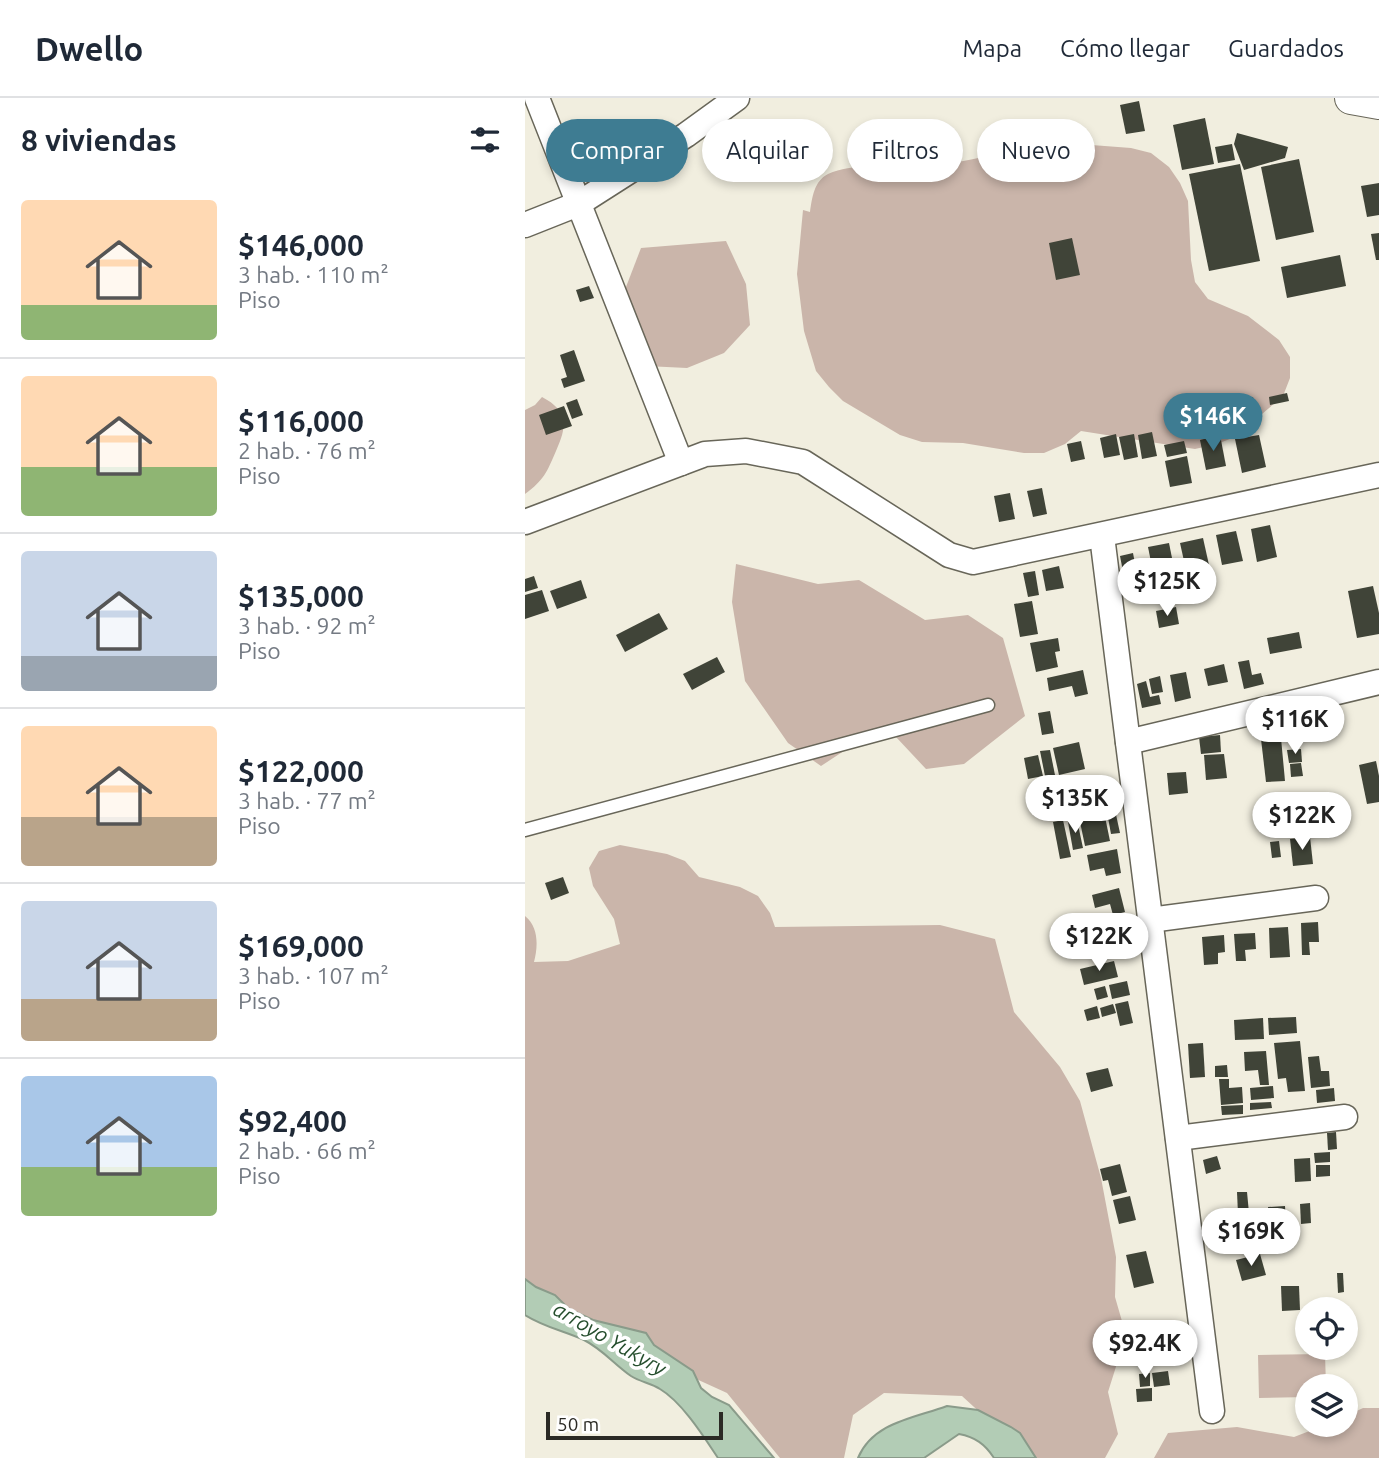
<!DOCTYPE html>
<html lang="es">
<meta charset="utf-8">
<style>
:root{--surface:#fff;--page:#f6f6f7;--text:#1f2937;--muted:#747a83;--line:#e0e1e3;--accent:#3e7c92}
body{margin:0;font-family:Ubuntu,sans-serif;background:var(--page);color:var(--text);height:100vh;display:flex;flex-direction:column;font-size:26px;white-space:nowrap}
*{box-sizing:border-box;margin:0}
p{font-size:23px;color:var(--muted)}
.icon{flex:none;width:38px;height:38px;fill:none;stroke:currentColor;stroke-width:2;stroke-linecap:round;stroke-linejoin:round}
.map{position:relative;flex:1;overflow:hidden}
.drawer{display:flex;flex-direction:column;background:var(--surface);width:525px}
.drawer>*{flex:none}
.banner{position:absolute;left:21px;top:21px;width:665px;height:63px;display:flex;gap:14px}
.buttons{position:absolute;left:770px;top:1199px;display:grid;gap:14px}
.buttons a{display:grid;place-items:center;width:63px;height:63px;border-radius:50%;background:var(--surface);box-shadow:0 4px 10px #0003;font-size:35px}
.scale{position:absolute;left:21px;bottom:18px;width:177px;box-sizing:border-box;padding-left:7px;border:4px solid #2b2a25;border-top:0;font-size:19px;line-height:24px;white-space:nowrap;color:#2b2a25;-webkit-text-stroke:5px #fff;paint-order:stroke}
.price{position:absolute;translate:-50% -60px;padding:0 16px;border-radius:24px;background:#fff;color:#222;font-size:23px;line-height:46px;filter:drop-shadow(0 2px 4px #0008)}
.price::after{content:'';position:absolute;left:50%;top:42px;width:21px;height:16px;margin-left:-10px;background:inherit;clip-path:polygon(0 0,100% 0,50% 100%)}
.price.current{background:var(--accent);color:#fff}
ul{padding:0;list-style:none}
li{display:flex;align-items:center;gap:21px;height:175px;padding:0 21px}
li+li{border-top:2px solid var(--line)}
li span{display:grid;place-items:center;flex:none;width:196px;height:140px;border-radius:7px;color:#555}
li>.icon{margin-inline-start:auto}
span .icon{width:84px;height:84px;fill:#fffc;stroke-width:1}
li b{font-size:30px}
h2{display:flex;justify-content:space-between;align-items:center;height:84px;padding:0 21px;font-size:30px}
.pill{padding:0 24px;border-radius:32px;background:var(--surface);box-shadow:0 4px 10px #0003;font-size:24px;line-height:63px}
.pill.current{background:var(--accent);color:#fff}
header{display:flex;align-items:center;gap:42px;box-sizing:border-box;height:98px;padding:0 35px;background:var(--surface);border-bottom:2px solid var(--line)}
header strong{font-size:33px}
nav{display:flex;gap:38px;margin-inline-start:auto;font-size:24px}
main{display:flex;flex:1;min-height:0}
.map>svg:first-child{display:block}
.green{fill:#cab5aa}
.water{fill:#b2ccb5;stroke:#8a9b8a;stroke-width:2}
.building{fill:#404438}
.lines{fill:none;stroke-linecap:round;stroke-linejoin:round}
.service-casing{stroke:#686659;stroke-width:15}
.minor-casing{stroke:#686659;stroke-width:27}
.tertiary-casing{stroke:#686659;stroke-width:34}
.service{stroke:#fff;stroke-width:12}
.minor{stroke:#fff;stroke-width:24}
.tertiary{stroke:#fff;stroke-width:32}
.labels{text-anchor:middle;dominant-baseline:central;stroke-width:7;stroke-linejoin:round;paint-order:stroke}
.water-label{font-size:21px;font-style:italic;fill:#254e2d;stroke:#fff}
</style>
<header>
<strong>Dwello</strong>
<nav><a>Mapa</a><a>Cómo llegar</a><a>Guardados</a></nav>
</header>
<main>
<section class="drawer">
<h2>8 viviendas<svg class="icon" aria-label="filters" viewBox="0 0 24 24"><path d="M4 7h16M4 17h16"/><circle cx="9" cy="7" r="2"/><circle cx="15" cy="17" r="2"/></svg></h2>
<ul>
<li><span style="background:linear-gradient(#ffd9b3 75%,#8fb573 0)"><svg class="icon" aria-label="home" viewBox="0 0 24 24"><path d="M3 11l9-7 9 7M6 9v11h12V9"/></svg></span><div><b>$146,000</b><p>3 hab. · 110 m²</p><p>Piso</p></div></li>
<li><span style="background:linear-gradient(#ffd9b3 65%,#8fb573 0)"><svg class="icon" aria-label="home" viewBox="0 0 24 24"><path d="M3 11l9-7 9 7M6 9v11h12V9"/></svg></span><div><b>$116,000</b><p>2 hab. · 76 m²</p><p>Piso</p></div></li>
<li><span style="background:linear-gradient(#c9d6e8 75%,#9aa5b1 0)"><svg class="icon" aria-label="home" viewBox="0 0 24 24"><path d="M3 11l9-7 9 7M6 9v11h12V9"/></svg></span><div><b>$135,000</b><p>3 hab. · 92 m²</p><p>Piso</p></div></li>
<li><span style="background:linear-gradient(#ffd9b3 65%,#b9a48a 0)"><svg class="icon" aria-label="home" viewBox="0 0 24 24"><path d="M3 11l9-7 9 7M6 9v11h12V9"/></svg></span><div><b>$122,000</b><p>3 hab. · 77 m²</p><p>Piso</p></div></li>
<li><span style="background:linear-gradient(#c9d6e8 70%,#b9a48a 0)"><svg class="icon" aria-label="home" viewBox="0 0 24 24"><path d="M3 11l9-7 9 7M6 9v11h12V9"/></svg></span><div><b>$169,000</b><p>3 hab. · 107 m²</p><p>Piso</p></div></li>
<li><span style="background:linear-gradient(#a9c7e8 65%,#8fb573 0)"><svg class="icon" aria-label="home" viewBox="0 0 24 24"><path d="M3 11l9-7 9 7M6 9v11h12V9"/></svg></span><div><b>$92,400</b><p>2 hab. · 66 m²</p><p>Piso</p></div></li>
</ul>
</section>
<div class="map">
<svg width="854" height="1360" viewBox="0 0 854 1360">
<rect width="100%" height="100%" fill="#f1eedf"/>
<g class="green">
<path d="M527 44 606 50 626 55 644 69 655 85 663 103 666 162 670 184 683 201 723 218 754 242 765 259V280L758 298 710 339 692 346 670 351 556 333 540 346 519 355H499L438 345 397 344 375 337 318 303 304 289 291 273 279 233 272 176 278 112 285 114C287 100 289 83 303 76 333 62 367 73 399 69 442 64 485 53 527 44Z"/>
<path d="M201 143 221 186 225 227 199 255 162 270 121 268 105 233 101 189 116 150Z"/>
<path d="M17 299C44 313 42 329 31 353 22 374 19 382 0 396V312L10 307Z"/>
<path d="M211 466 293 486 334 482 400 522 443 517 478 540 500 618 439 666 401 671 371 639 328 647 296 668 263 645 220 583 207 504Z"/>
<path d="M95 747 142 756 160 763 174 779 215 789 233 798 245 815 250 829 415 827 470 841 489 914 535 969 555 1003 576 1080 591 1159 590 1199 601 1237 583 1294 593 1336 580 1360H507L497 1353 437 1298 359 1295 328 1317 319 1360H255L202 1295 0 1203V818C14 829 13 849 9 864L43 863 95 846 89 821 68 788 64 770 74 753Z"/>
<path d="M800 1256 801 1288H782V1299L734 1300 733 1257Z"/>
<path d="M838 1310H854V1360H629L643 1335 712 1329 769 1339 800 1327 821 1326V1318Z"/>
</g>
<g class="water">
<path d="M0 1181 11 1189 30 1197 44 1211 68 1222 121 1235 129 1247 168 1273 176 1290 187 1299 204 1307 249 1360H193C179 1339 157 1304 135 1291 126 1285 115 1284 106 1278 89 1266 77 1251 59 1242 39 1233 19 1229 0 1217Z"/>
<path d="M422 1308 453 1312 486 1329 495 1335 511 1360H469C460 1346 450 1339 434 1336L399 1360H333C348 1324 390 1320 422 1308Z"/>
</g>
<g class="building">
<path d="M614 3 620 33 601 36 595 7Z"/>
<path d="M680 20 689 66 657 72 648 27Z"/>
<path d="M712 35 763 49 760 60 719 72 709 46Z"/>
<path d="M707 46 710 62 693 65 690 49Z"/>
<path d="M774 61 789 134 751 142 736 69Z"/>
<path d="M715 66 735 163 684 173 664 76Z"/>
<path d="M854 85V117L842 119 836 88Z"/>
<path d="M854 135V162H851L846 136Z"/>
<path d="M547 140 555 177 531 182 524 145Z"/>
<path d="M815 157 821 188 762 200 756 169Z"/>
<path d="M64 188 69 200 55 204 51 192Z"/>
<path d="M49 252 60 283 39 290 36 281 42 279 35 257Z"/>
<path d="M762 295 764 303 745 307 744 299Z"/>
<path d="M728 299 731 314 716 318 712 303Z"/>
<path d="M52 301 58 317 47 321 41 305Z"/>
<path d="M39 308 47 328 21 337 14 317Z"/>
<path d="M627 334 632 358 617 361 613 337Z"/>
<path d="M591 336 595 357 579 360 575 340Z"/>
<path d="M609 336 613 359 599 362 594 339Z"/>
<path d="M695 337 701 368 681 372 675 342Z"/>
<path d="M734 337 741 369 717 375 710 341Z"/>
<path d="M556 343 560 361 546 364 542 346Z"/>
<path d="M659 343 662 355 642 359 639 347Z"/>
<path d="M662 358 667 385 645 389 640 363Z"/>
<path d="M517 390 522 416 508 419 502 393Z"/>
<path d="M485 395 490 421 474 424 469 398Z"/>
<path d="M745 427 752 459 732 464 726 431Z"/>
<path d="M711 433 718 463 697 467 691 437Z"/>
<path d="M678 440 684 467 661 472 655 445Z"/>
<path d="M644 445 650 475 629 479 623 449Z"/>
<path d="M608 455 613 481 600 484 595 458Z"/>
<path d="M534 468 539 490 521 493 517 472Z"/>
<path d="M510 473 514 497 503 499 498 475Z"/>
<path d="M683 476 687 495 676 497 672 479Z"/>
<path d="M651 477 652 482 632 487 631 481Z"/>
<path d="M9 478 13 490 0 494V481Z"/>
<path d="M56 482 62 500 32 511 25 493Z"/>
<path d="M848 488 854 515V536L832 540 823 493Z"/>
<path d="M17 492 24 513 0 521V497Z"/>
<path d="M507 503 513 536 495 539 489 506Z"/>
<path d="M651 509 654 526 634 530 631 513Z"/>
<path d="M134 515 143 531 100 554 91 537Z"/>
<path d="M774 534 777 550 745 556 742 540Z"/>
<path d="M533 540 535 553 530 554 533 569 511 574 505 545Z"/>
<path d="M192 559 200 574 167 592 158 576Z"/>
<path d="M724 562 727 577 736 575 739 586 719 591 713 564Z"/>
<path d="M699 566 703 584 683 588 679 571Z"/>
<path d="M558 572 563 596 550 599 547 588 524 593 522 580Z"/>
<path d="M661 574 666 600 650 604 645 577Z"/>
<path d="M635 578 638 594 627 596 624 581Z"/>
<path d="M621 583 625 599 634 597 636 606 617 610 612 586Z"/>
<path d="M525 613 529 635 517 637 513 615Z"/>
<path d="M695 637 696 654 676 656 674 639Z"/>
<path d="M756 640 760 683 741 684 736 641Z"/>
<path d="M554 644 560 671 534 677 528 650Z"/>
<path d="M776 651 777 664 764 665 762 652Z"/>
<path d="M525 652 530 677 520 678 515 653Z"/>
<path d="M699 656 702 680 681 682 679 657Z"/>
<path d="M513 657 518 678 503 681 499 660Z"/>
<path d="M851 663 854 678V704L842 706 834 667Z"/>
<path d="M776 665 778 678 766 679 765 666Z"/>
<path d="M661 674 663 695 644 697 642 675Z"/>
<path d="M575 682 580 706 553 712 549 687Z"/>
<path d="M590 712 595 735 586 736 582 714Z"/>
<path d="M579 714 585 743 560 748 554 719Z"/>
<path d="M538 722 546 759 535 761 528 724Z"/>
<path d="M552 722 558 750 548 752 543 724Z"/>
<path d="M785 739 788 766 768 768 765 741Z"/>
<path d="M754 743 756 759 747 760 745 744Z"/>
<path d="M592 751 596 775 581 778 579 770 565 773 562 757Z"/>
<path d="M38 779 44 795 26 802 20 785Z"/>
<path d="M594 790 600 814 588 817 585 806 570 810 567 797Z"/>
<path d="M793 824 794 844H784L785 857H777L776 825Z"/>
<path d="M763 829 765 859 745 860 744 830Z"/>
<path d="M594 830 599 851 590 853 585 832Z"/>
<path d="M730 835 731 851 720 852 721 863H711L709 836Z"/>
<path d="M699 837 700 854 693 855V866L679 867 677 839Z"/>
<path d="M589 863 593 879 559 887 555 871Z"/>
<path d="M602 883 605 897 587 901 584 887Z"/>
<path d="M580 888 583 899 572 902 569 891Z"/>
<path d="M603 903 608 925 595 928 590 906Z"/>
<path d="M588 906 591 915 577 919 575 910Z"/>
<path d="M572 908 575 920 562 923 559 912Z"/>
<path d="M771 919 772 935 744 937 743 920Z"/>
<path d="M738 920 739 941 710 942 709 922Z"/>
<path d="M775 943 780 993 763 994 761 980 753 981 749 945Z"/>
<path d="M678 945 680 979 665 980 663 946Z"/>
<path d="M741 953 744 987H735L733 972 720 973 719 954Z"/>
<path d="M794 958 796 973H804L805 988 786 990 783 959Z"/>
<path d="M702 967 703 979H690V968Z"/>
<path d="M583 970 588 988 566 994 561 975Z"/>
<path d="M694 981H704V990L717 989 718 1005 696 1007Z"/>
<path d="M748 988 749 1000 726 1002 725 990Z"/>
<path d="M809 990 810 1003 792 1005 791 992Z"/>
<path d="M746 1004 747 1010 725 1012V1005Z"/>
<path d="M718 1007V1016L697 1017 696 1008Z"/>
<path d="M811 1034 812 1051 803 1052 802 1035Z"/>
<path d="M805 1054V1064L790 1065 789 1055Z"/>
<path d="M692 1058 696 1071 681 1076 678 1062Z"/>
<path d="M785 1060 786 1083 770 1084 769 1061Z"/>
<path d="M595 1066 602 1094 587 1098 583 1082 578 1083 575 1071Z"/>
<path d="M791 1067H805V1078L791 1079Z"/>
<path d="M712 1094H722L724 1115 713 1116Z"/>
<path d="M605 1098 611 1122 594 1126 588 1102Z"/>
<path d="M785 1105 786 1125 776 1126 775 1106Z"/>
<path d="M760 1108 761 1124 744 1125 743 1109Z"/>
<path d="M621 1153 629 1185 609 1190 601 1157Z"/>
<path d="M735 1156 741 1177 717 1183 711 1162Z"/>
<path d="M812 1175H818L819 1194 813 1195Z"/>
<path d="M756 1188H774L775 1212 757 1213Z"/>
<rect x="617" y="1244" width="9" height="19"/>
<path d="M643 1273 645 1287 629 1289 627 1275Z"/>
<path d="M625 1275V1288L615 1289 614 1276Z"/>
<path d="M627 1290V1303L612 1304 611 1291Z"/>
</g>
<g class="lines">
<defs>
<path id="service" d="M0 732 463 607"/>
<g id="minor">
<path d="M12 0 156 365"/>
<path d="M0 127 53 106 161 37 212 0"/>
<path d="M0 424 180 356 221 353 278 364 424 457 448 464 854 377"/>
<path d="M577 438 687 1313"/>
<path d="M603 644 854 584"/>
<path d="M625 822 791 800"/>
<path d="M653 1040 820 1019"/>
</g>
<path id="tertiary" d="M826 0 854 5"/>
</defs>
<use href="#service" class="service-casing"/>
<use href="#minor" class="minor-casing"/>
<use href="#tertiary" class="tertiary-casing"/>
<use href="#service" class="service"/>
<use href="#minor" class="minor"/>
<use href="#tertiary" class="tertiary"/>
</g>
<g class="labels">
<g class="water-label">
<text transform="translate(85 1240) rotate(30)">arroyo Yukyry</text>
</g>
</g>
</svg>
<div class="buttons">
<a><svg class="icon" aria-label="locate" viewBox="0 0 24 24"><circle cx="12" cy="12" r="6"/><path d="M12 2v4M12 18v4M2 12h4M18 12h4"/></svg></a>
<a><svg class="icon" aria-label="layers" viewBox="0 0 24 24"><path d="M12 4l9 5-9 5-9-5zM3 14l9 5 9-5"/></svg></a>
</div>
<div class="scale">50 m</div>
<b class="price current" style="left:688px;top:355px">$146K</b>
<b class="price" style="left:642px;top:520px">$125K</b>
<b class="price" style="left:770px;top:658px">$116K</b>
<b class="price" style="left:550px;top:737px">$135K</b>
<b class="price" style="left:777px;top:754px">$122K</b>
<b class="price" style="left:574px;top:875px">$122K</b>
<b class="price" style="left:726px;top:1170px">$169K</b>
<b class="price" style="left:620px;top:1282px">$92.4K</b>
<div class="banner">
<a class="pill current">Comprar</a>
<a class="pill">Alquilar</a>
<a class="pill">Filtros</a>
<a class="pill">Nuevo</a>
</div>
</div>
</main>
